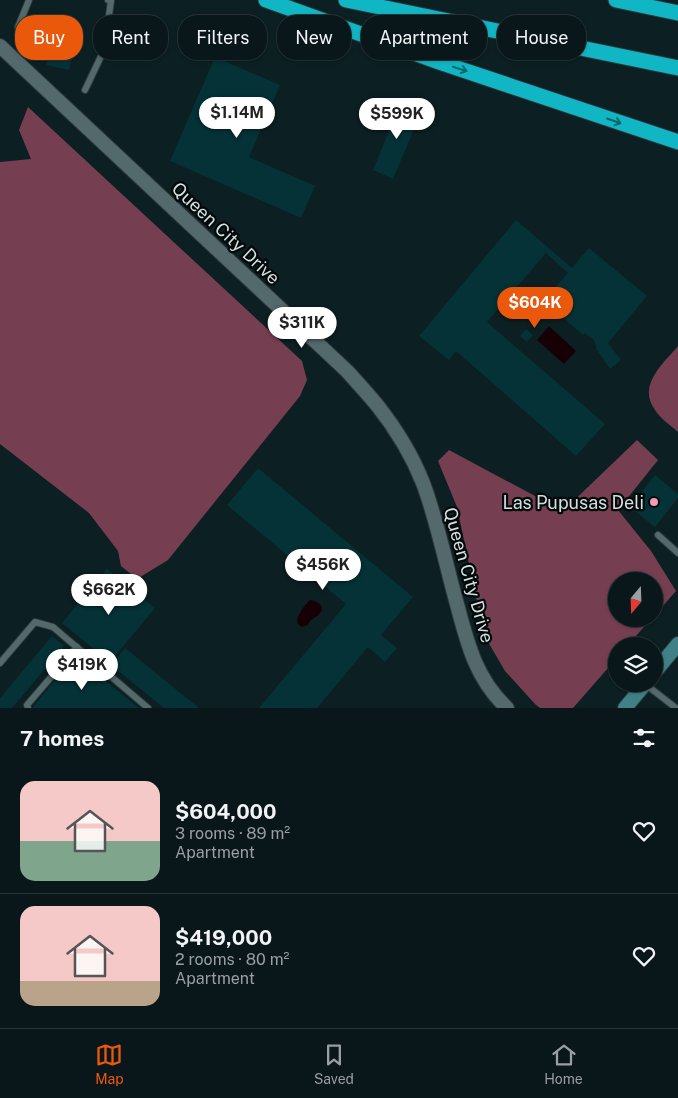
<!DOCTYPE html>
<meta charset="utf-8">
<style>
:root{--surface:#09171a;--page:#172427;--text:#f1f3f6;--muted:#999fa2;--line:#293639;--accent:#ea580c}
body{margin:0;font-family:"Public Sans",sans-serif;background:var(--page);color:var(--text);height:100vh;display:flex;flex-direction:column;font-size:19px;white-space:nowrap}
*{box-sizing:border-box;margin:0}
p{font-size:16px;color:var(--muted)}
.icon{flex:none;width:28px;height:28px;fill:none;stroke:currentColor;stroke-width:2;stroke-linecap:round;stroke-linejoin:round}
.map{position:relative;height:708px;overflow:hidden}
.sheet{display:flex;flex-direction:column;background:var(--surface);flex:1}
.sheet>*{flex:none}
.banner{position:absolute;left:15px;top:15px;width:649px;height:45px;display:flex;gap:10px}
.needle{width:32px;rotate:199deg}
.tools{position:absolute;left:608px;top:572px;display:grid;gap:10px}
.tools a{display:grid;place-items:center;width:55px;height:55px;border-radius:50%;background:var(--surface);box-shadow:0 1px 4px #0004,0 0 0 1px var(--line);font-size:25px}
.price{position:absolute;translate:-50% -42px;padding:0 11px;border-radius:18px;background:#fff;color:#222;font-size:16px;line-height:32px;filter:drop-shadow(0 1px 2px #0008)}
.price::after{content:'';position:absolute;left:50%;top:30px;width:15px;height:11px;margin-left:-8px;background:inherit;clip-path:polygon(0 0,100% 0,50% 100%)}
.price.current{background:var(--accent);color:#fff}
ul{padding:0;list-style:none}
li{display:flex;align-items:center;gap:15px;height:125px;padding:0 20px}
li+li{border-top:1px solid var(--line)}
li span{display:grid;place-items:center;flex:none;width:140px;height:100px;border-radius:15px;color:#555}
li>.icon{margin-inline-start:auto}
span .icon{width:60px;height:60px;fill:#fffc;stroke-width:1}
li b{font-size:21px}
h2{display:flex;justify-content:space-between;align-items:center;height:60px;padding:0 20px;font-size:21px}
.tag{padding:0 18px;border-radius:20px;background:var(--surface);box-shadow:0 1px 4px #0004,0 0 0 1px var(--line);font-size:18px;line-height:45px}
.tag.current{background:var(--accent);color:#fff}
.tabs{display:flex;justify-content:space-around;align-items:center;height:70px;border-top:1px solid var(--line);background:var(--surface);font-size:14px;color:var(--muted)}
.tabs a{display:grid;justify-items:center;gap:2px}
.tabs .current{color:var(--accent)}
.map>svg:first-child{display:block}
.forest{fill:#753f51}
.water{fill:#160005}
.building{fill:#053237}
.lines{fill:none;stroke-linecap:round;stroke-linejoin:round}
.service-casing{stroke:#2e383a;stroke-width:8}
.tertiary-casing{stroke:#2e383a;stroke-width:16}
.secondary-casing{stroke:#2e383a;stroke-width:16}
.motorway-casing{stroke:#2e383a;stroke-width:17}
.service{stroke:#54696c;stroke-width:6}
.tertiary{stroke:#54696c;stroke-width:14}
.secondary{stroke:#408087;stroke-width:14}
.motorway{stroke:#11b6c5;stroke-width:15}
.oneway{stroke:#0b6870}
.poi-dot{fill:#f09ab5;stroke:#030809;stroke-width:2}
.labels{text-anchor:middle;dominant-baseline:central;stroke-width:4.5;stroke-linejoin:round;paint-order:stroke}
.street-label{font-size:18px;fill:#d3dfe1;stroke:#030809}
.poi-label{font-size:18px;fill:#d3dfe1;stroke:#030809;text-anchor:end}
</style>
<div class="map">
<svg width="678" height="708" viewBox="0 0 678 708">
<rect width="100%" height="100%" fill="#0c1f22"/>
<g class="forest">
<path d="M28 107 302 361 307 380 300 396 168 560 137 579 121 566 118 551 89 513 0 444V162L31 159 19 130Z"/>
<path d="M678 346V432C670 425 660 418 655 410 637 385 663 364 678 346Z"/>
<path d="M637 440 658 460 618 510 651 551 676 591 654 616V581H616V619H651L627 646H616V659L573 708H540L535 704 505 671 484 635 457 507 438 461 449 450 563 511Z"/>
</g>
<g class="water">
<path d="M549 326 576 351 564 364 537 340Z"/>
<path d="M310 600C317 601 326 606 320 613 316 619 311 617 308 625L302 627 298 624 297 621C299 612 304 606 310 600Z"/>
</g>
<g class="building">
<path d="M55 23 83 30 79 49H74L69 70 46 65Z"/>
<path d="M215 57 280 85 249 157 315 186 301 218 170 161Z"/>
<path d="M401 102 422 110 393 179 373 170Z"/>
<path d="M516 220 572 268 589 248 647 296 608 343 621 360 610 369 597 350 594 340 585 333 583 335 561 316 567 309 550 293 568 273 546 253 487 322 605 424 576 456 456 351 449 360 419 336Z"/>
<path d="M526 329 533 335 527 342 520 336Z"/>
<path d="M258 468 413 597 381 635 397 648 385 662 368 647 317 708H259L346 604 227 505Z"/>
<path d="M655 475 678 494V498L655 527 630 507Z"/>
<path d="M107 569 155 608 110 662 62 623Z"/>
<path d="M52 636 64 646 12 708H0V698Z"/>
<path d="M125 648 199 708H164L111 665Z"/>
<path d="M75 656 139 708H32Z"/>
</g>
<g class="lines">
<defs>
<g id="service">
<path d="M18 27 29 0"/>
<path d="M85 90 104 50 111 1 108 0"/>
<path d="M658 535 678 553"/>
<path d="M0 663 35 622 53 627 148 708"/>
<path d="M645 684 676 708"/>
<path d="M28 708 27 705 77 647"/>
</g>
<path id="tertiary" d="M0 46 347 371C357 382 367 393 377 405 396 429 412 455 423 483 438 523 446 566 458 608 468 646 477 680 507 708"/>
<g id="secondary">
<path d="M654 673 678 644"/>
<path d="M625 708 645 684"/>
</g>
<g id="motorway">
<path d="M266 0 439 62 678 142"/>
<path d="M346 0 678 68"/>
<path d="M616 0 678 13"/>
</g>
</defs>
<use href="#service" class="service-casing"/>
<use href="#tertiary" class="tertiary-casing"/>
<use href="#secondary" class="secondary-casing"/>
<use href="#motorway" class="motorway-casing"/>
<use href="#service" class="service"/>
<use href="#tertiary" class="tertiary"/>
<use href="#secondary" class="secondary"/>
<use href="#motorway" class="motorway"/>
</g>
<defs><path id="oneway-shaft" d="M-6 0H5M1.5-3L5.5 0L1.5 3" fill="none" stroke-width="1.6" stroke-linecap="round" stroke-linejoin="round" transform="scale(1.25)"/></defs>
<g class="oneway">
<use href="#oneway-shaft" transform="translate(460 69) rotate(18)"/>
<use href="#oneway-shaft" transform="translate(614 121) rotate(19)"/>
</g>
<circle class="poi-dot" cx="654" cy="502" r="5"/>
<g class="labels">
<g class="street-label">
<text transform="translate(226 233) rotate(43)">Queen City Drive</text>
<text transform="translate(469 575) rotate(74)">Queen City Drive</text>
</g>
<g class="poi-label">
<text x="644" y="502">Las Pupusas Deli</text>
</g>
</g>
</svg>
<div class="tools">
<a><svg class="needle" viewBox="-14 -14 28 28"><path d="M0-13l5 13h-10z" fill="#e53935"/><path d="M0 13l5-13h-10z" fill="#999fa2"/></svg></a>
<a><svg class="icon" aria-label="layers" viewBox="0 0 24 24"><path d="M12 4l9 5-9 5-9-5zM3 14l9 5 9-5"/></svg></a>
</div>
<b class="price" style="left:237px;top:139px">$1.14M</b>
<b class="price" style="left:397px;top:140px">$599K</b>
<b class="price current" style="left:535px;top:329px">$604K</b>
<b class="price" style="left:302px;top:349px">$311K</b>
<b class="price" style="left:323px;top:591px">$456K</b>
<b class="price" style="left:109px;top:616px">$662K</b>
<b class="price" style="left:82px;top:691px">$419K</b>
<div class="banner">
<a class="tag current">Buy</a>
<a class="tag">Rent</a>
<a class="tag">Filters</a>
<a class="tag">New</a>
<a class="tag">Apartment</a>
<a class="tag">House</a>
</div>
</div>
<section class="sheet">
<h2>7 homes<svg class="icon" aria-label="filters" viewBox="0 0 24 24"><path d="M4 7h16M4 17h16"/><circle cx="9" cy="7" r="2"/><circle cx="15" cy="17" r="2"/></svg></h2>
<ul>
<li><span style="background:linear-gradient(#f6c9c9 60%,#7fa58c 0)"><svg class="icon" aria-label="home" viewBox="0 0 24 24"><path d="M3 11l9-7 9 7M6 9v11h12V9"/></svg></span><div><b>$604,000</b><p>3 rooms · 89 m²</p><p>Apartment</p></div><svg class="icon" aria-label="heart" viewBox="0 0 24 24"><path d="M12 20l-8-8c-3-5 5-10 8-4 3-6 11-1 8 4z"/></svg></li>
<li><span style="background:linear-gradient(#f6c9c9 75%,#b9a48a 0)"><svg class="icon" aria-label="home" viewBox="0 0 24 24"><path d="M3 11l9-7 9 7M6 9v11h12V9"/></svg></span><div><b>$419,000</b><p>2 rooms · 80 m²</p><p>Apartment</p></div><svg class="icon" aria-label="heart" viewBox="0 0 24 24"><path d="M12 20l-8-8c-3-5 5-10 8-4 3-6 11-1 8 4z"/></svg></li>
</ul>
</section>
<nav class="tabs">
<a class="current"><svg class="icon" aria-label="map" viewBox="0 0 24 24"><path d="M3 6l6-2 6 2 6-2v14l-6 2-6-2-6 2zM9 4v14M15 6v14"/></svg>Map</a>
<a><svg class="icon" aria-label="saved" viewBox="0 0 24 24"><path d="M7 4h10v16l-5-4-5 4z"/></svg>Saved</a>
<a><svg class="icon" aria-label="home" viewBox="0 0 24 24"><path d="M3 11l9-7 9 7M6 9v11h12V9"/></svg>Home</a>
</nav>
